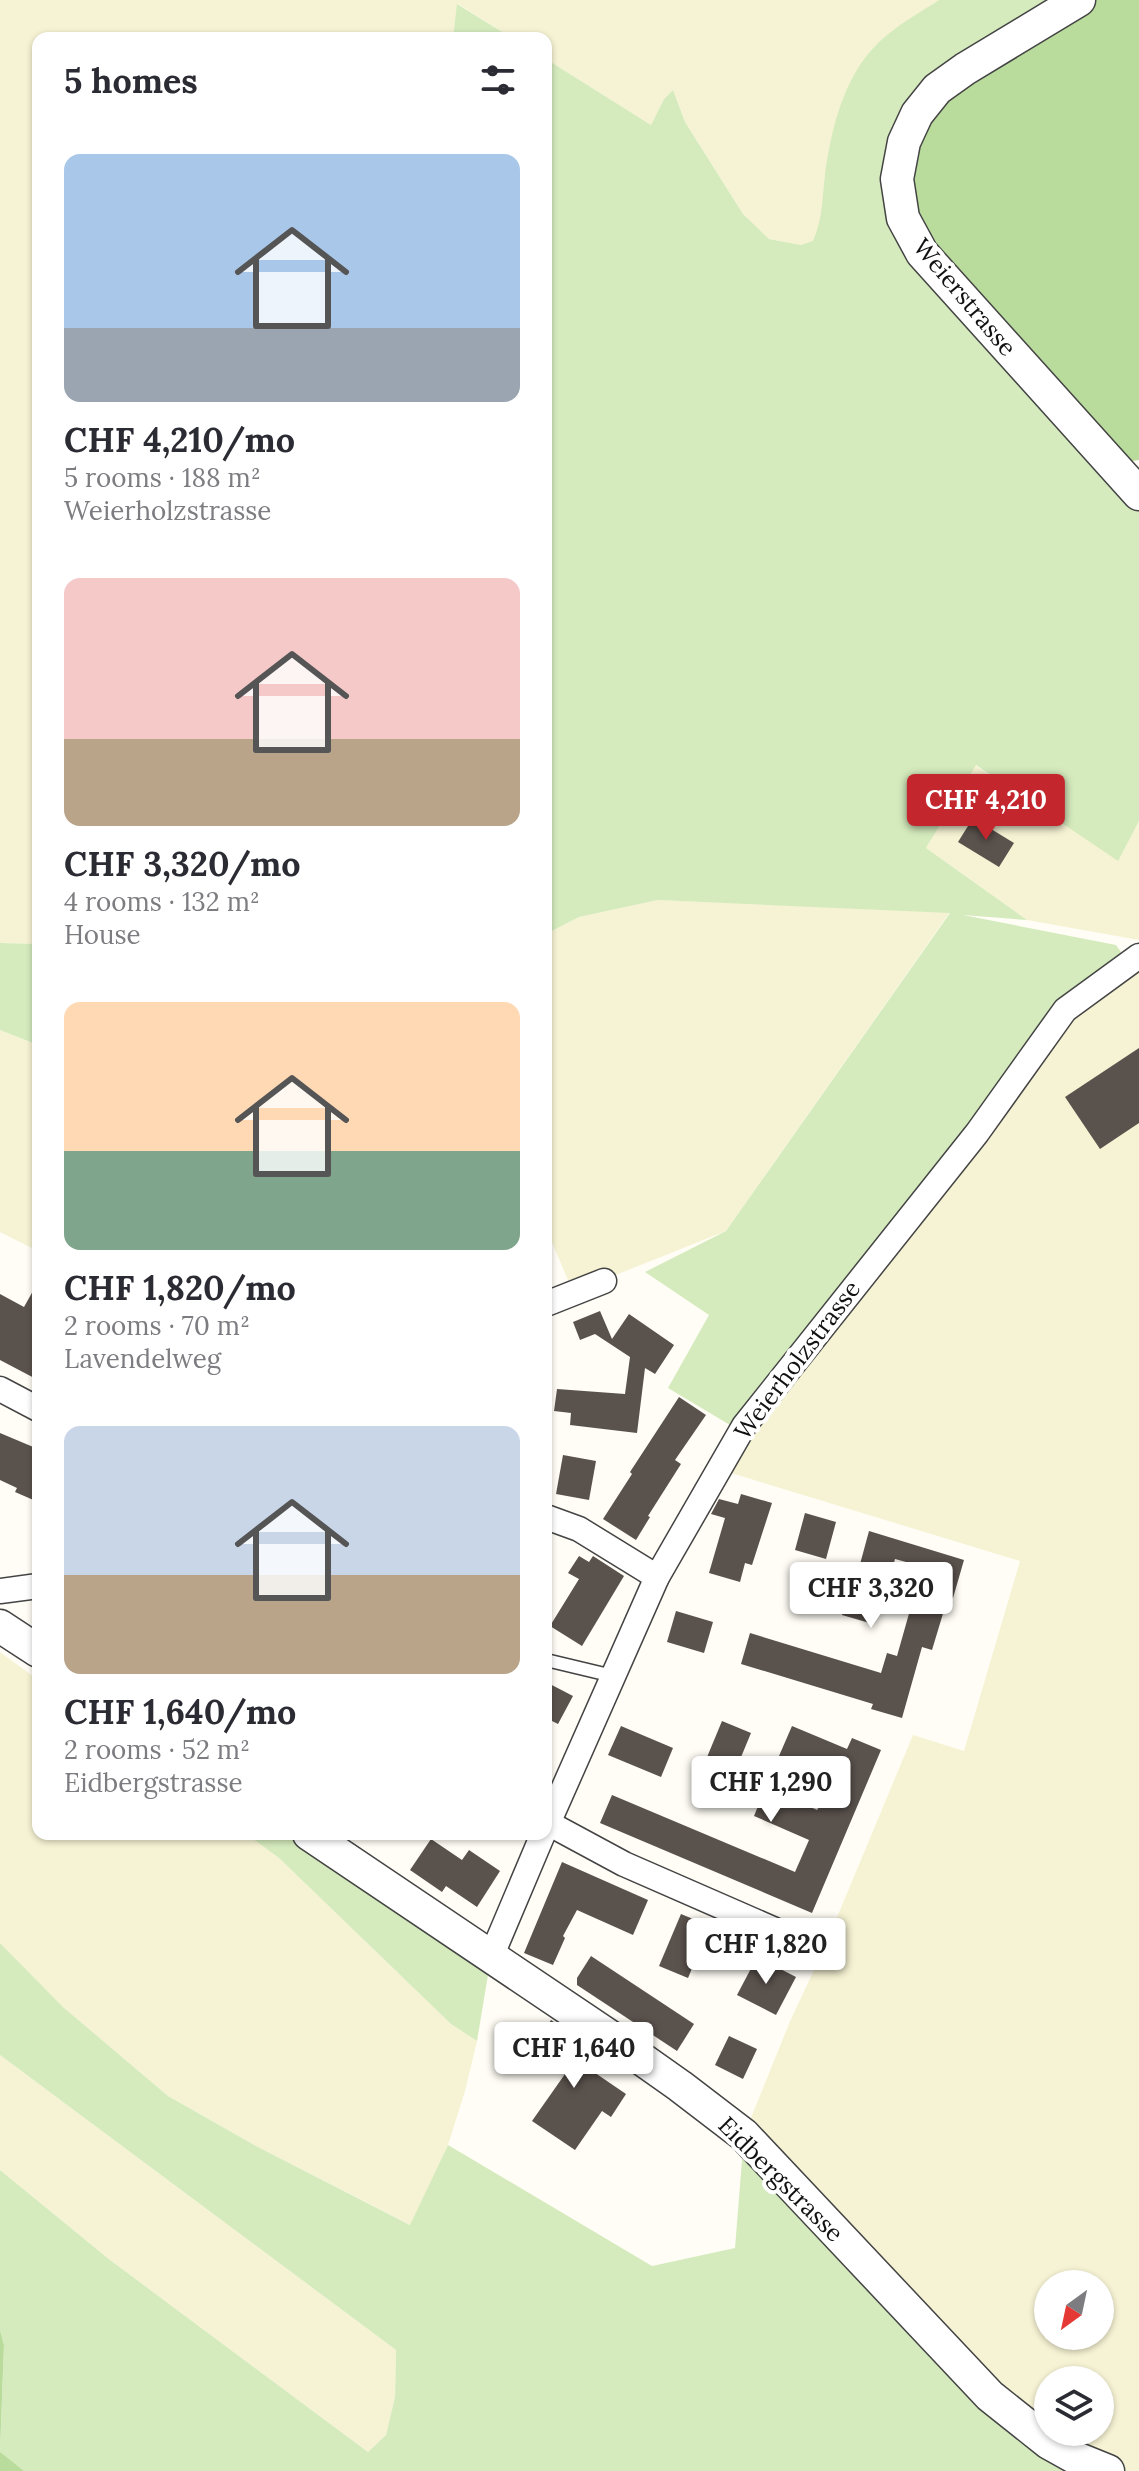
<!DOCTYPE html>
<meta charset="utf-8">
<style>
:root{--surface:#fff;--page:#f7f7f7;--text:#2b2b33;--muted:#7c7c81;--accent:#c4262e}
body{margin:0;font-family:Lora,serif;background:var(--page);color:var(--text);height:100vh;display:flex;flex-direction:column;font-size:30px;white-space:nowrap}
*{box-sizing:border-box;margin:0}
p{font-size:26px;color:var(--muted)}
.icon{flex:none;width:44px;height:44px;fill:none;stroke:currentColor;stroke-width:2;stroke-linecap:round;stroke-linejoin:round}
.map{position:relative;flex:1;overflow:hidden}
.sheet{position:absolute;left:32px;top:32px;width:520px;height:1808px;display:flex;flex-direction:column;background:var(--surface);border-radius:16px;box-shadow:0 2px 6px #0004}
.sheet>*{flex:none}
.needle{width:52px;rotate:213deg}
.fabs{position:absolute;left:1034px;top:2270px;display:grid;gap:16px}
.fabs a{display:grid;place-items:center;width:80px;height:80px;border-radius:50%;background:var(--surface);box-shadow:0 2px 6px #0004;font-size:40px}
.price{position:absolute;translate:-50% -68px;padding:0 18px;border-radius:8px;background:#fff;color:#222;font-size:26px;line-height:52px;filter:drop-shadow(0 2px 4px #0008)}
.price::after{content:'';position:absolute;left:50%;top:48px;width:24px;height:18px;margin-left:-12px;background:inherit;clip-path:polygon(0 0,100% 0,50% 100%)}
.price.on{background:var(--accent);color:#fff}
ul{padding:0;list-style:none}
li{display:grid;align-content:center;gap:16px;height:424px;padding:0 32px}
li span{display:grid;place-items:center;height:248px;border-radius:16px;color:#555}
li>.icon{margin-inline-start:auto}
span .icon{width:144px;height:144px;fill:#fffc;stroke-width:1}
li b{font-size:34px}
h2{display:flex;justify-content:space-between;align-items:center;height:96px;padding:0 32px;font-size:34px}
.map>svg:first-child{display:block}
.farmland{fill:#f6f3d4;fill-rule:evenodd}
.green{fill:#d5ebbd}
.forest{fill:#b9dc9c}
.building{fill:#5a524d}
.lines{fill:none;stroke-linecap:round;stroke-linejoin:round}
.service-casing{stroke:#444;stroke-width:15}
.minor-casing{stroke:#444;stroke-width:27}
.tertiary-casing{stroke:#444;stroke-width:35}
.service{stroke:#fff;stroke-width:12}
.minor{stroke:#fff;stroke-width:24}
.tertiary{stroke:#fff;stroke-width:32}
.labels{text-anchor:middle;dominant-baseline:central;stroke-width:8;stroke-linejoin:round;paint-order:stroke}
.street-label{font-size:24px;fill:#111;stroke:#fff}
</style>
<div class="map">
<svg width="1139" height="2471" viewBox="0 0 1139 2471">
<rect width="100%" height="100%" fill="#fffdf5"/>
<g class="farmland">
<path d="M0 0H939L886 36 825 174 821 223 813 242 801 245 769 239 743 214 685 122 673 90 664 99 651 125 546 59V38H512L458 4 453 38H38V944L0 943Z"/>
<path d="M975 765 1118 860 1139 821V940L1027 920 926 848Z"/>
<path d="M658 900 950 912 726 1231 573 1292 546 1228V934L579 917Z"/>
<path d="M1139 959V2471H1108L1076 2458 1049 2443 990 2396 744 2135 791 2019 823 1951 913 1735 964 1751 1020 1561 718 1469 744 1426 804 1348 997 1116 1069 1014ZM1048 2284H1100V2336H1048ZM1048 2380H1100V2432H1048Z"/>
<path d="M0 1030 38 1045V1251L0 1232Z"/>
<path d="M0 1652 38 1680V1834H246L279 1858 451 2024 477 2041 465 2091 448 2145 411 2225 256 2146 168 2096 63 2007 0 1943Z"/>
<path d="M0 2055 396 2350 395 2397 386 2435 368 2452 110 2260 0 2170Z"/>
</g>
<g class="green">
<path d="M939 0H1079L965 69 1139 494V821L1118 861 976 765 926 848 1027 920 963 915 1116 945 1121 952 1118 959 730 1425 668 1388 709 1315 645 1272 726 1231 950 913 658 900 579 917 546 934V59L651 125 664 99 673 90 685 122 743 214 769 239 801 245 813 241C823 218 822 199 825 174 832 124 846 68 887 35 903 22 922 11 939 0Z"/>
<path d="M457 4 512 38H453Z"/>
<path d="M0 943 38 944V1045L0 1030Z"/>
<path d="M246 1834H309L491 1957 477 2041 451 2024 279 1858Z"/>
<path d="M0 1943 63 2007 168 2096 256 2146 410 2225 448 2145 652 2266 735 2248 744 2135 990 2396 1108 2471H24L0 2453 4 2345 0 2330V2170L110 2260 368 2452 386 2435 395 2397 396 2350 0 2055Z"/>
</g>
<g class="forest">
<path d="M1079 0H1139V460L1111 464 922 253 904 142 917 114Z"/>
<path d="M0 2330 4 2345 0 2452 24 2471H0Z"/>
</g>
<g class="building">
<path d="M973 818 1014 843 999 867 958 842Z"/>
<path d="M1139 1048V1123L1100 1149 1065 1097Z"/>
<path d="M38 1282V1380L0 1360V1294L24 1307Z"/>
<path d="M600 1311 612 1339 629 1314 674 1345 655 1374 645 1368 637 1433 570 1425 571 1413 554 1411 557 1389 625 1394 630 1357 595 1334 580 1340 573 1322Z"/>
<path d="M679 1397 706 1415 675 1460 681 1464 648 1516 650 1517 636 1540 603 1519 632 1474 630 1472Z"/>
<path d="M0 1433 38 1449V1502L15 1492 17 1488 0 1480Z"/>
<path d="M563 1455 596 1461 589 1500 556 1494Z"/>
<path d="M741 1494 772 1503 752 1565 745 1563 740 1582 709 1573 725 1518 711 1514 719 1499 738 1504Z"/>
<path d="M805 1513 836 1522 826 1559 795 1550Z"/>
<path d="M869 1531 964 1560 953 1598 948 1597 932 1650 922 1647 902 1718 871 1709 873 1704 741 1664 750 1633 881 1673 887 1653 897 1656 912 1603 917 1605 928 1568 895 1559 890 1578 887 1577 873 1624 842 1615 852 1578 856 1579Z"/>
<path d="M579 1556 589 1562 593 1556 624 1576 582 1646 550 1626 579 1579 568 1573Z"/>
<path d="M676 1611 713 1622 704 1653 667 1642Z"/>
<path d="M546 1682 573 1696 558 1724 546 1718Z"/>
<path d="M722 1721 751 1733 722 1803 693 1791Z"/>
<path d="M621 1726 673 1748 661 1777 608 1755Z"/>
<path d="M792 1726 847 1749 852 1738 881 1750 812 1913 600 1823 612 1795 795 1872 809 1840 754 1816 766 1787 817 1810 826 1798 835 1779 779 1756Z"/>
<path d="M431 1839 462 1860 469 1850 500 1871 477 1907 446 1886 442 1892 410 1870Z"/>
<path d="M562 1862 648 1900 633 1935 577 1910 563 1936 565 1938 553 1965 524 1953Z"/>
<path d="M681 1914 710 1926 688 1978 659 1966Z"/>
<path d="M591 1956 694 2024 677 2051 577 1985V1978Z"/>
<path d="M757 1957 796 1977 776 2015 737 1995Z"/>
<path d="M551 2020 592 2048 582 2064 626 2094 611 2117 602 2111 575 2150 532 2121 565 2074 559 2070 564 2061 536 2043Z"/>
<path d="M729 2036 757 2049 743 2079 715 2065Z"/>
</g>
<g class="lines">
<defs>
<path id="service" d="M546 1660 613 1676"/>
<g id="minor">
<path d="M546 1304 604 1281"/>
<path d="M0 1389 38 1409"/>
<path d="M546 1517 579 1529 657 1577"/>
<path d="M0 1591 38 1586"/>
<path d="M548 1823 624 1864 823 1951"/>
<path d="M546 1828 657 1577 744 1426 977 1133 1065 1010 1139 956"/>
<path d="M491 1957 543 1834"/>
</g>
<g id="tertiary">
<path d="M1079 0 965 69 937 89 917 114 904 142 897 179 903 218 922 253 1139 494"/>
<path d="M0 1626 38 1651"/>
<path d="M309 1834 612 2038 680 2086 744 2135 990 2396 1049 2443 1076 2458 1108 2471"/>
</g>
</defs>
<use href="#service" class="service-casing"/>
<use href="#minor" class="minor-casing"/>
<use href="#tertiary" class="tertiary-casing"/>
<use href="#service" class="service"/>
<use href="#minor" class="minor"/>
<use href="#tertiary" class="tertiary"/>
</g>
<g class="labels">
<g class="street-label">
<text transform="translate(965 297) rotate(50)">Weierstrasse</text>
<text transform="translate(797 1360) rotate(-53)">Weierholzstrasse</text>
<text transform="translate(781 2179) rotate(45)">Eidbergstrasse</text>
</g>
</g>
</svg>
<div class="fabs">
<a><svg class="needle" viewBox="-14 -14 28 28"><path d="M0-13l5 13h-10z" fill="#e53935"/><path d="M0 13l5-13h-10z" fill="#7c7c81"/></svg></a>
<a><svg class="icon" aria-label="layers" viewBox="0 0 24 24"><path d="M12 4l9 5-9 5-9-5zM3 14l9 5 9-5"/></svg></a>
</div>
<b class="price on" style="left:986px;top:842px">CHF 4,210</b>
<b class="price" style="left:871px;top:1630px">CHF 3,320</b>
<b class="price" style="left:771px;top:1824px">CHF 1,290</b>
<b class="price" style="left:766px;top:1986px">CHF 1,820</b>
<b class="price" style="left:574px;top:2090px">CHF 1,640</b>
<section class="sheet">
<h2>5 homes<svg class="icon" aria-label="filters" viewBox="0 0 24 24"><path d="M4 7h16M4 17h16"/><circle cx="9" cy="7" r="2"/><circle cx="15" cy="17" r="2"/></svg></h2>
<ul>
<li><span style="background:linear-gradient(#a9c7e8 70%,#9aa5b1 0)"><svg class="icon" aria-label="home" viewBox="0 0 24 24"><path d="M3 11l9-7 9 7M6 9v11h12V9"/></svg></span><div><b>CHF 4,210/mo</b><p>5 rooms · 188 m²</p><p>Weierholzstrasse</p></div></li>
<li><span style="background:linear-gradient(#f6c9c9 65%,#b9a48a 0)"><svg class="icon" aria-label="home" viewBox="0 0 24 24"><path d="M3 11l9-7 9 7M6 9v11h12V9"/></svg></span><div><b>CHF 3,320/mo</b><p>4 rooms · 132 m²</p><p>House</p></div></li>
<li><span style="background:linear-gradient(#ffd9b3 60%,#7fa58c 0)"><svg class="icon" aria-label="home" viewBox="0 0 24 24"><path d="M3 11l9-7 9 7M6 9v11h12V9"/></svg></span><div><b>CHF 1,820/mo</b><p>2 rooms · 70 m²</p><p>Lavendelweg</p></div></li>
<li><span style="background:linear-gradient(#c9d6e8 60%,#b9a48a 0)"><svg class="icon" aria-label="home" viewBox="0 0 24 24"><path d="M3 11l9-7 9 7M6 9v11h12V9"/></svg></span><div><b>CHF 1,640/mo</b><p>2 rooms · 52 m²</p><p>Eidbergstrasse</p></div></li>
</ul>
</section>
</div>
